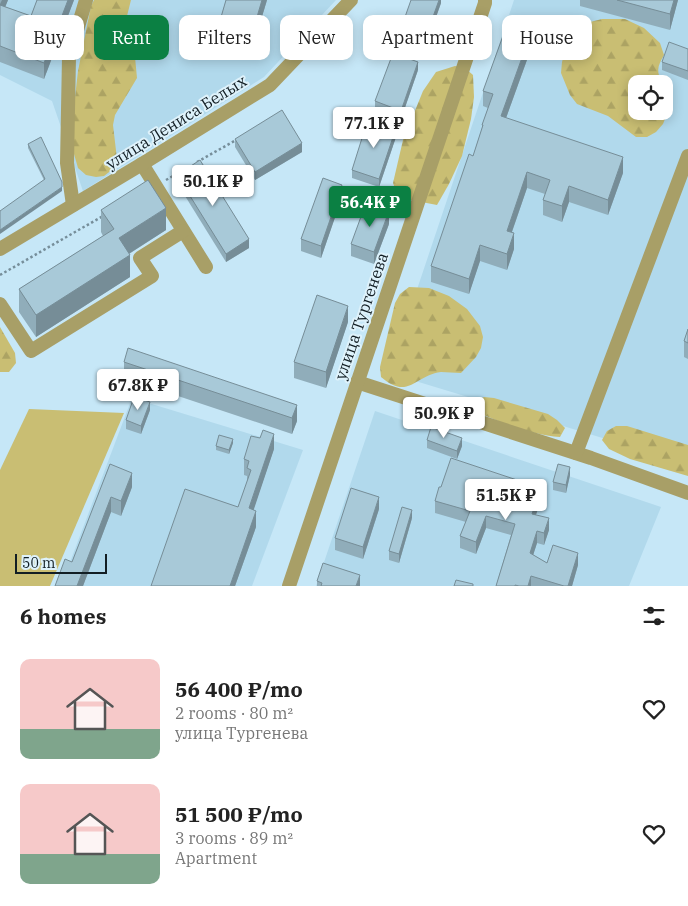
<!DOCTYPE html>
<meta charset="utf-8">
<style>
:root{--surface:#fff;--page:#f6f6f6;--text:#222;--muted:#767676;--accent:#0b8043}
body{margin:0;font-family:"IBM Plex Serif",serif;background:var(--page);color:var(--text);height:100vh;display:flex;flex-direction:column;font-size:19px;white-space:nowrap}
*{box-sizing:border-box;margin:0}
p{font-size:16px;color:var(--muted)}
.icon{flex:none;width:28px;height:28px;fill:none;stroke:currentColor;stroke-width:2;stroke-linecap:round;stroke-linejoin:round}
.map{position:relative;height:586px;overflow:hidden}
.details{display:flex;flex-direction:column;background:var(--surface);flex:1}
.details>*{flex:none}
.banner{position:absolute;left:15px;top:15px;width:659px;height:45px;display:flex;gap:10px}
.controls{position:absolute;left:628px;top:75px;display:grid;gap:10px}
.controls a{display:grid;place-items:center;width:45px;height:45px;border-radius:10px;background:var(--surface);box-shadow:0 2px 12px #0003;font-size:25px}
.scale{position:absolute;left:15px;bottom:12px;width:92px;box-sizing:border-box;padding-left:5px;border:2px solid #121e24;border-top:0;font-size:14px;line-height:18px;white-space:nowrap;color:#121e24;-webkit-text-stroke:4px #def2fb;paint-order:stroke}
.price{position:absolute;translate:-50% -42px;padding:0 11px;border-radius:5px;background:#fff;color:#222;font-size:16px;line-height:32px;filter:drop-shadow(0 1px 2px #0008)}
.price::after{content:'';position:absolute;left:50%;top:30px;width:15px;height:11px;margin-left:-8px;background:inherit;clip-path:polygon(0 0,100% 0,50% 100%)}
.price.active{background:var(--accent);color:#fff}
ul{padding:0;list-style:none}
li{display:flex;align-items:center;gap:15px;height:125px;padding:0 20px}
li span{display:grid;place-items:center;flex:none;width:140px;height:100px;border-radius:10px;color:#555}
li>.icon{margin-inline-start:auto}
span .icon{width:60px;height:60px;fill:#fffc;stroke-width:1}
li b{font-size:21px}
h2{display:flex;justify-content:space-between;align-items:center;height:60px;padding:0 20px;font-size:21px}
.tag{padding:0 18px;border-radius:10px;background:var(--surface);box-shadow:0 2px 12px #0003;font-size:18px;line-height:45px}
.tag.active{background:var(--accent);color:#fff}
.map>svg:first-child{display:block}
.built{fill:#b1d9ec;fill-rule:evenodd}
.grass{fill:#c9be73}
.forest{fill:url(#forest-firs)}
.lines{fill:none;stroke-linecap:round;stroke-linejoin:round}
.path{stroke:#768e9a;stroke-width:2.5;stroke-dasharray:2.5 2.5;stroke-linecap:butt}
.minor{stroke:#a89f67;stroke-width:14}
.wall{fill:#90adba}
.shaded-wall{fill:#768d97}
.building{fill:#a8c9d8;stroke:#768d97}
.labels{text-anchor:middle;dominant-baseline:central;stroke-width:4;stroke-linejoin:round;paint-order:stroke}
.street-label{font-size:16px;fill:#121e24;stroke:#def2fb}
</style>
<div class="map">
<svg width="688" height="586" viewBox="0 0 688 586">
<defs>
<pattern id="forest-firs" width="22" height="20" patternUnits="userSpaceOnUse" patternTransform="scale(1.25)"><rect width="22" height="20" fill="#c9be73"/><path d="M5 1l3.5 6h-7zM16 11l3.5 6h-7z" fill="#aca363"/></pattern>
</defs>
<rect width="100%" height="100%" fill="#c6e7f7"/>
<g class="built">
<path d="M0 0H336L264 77 83 191 52 101 0 75Z"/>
<path d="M514 0H688V464L389 373ZM636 84H664V111H636Z"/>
<path d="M132 398 303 450 252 586H61Z"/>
<path d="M375 411 661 507 629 586H316Z"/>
</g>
<path class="grass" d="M29 409 124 413 50 586H0V470Z"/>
<g class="forest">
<path d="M94 0H131L127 16 126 38 135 57 137 78 115 115 113 125 117 159 113 169 104 176 96 177 86 175 78 168 72 147 73 115 78 71 91 6Z"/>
<path d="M602 19H625L644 28 660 43 664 55C657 67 656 72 663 84H636V111H664V86L668 93 667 114 663 124 656 132 647 137H636L608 116 577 104 570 95 561 73 562 62 565 51 582 24Z"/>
<path d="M455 66 465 68 473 75 474 97 471 119 462 156 449 184 437 205 406 199 397 194 393 183 403 140 423 91 436 72Z"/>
<path d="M409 287 429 288 449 296 467 309 480 326 483 337 481 348 476 357 461 373C454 373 447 372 441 372 415 375 409 401 381 377L380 367 395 303 400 294Z"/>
<path d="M0 327 15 353 16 363 9 372H0Z"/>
<path d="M484 397 494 398 548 414 557 420 565 428 560 437C533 435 501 423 477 412L474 402Z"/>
<path d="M616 426H627L688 445V476L630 459 609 449 602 440 607 431Z"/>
</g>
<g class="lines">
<g class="path">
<path d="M197 162 238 139"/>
<path d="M166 180 192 165"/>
<path d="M0 275 103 216"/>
</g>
<g class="minor">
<path d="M142 164 206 267"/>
<path d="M73 205 67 163 69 57 86 0"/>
<path d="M0 249 142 164 270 85 351 0"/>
<path d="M0 304 31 351 152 276 140 258 183 231"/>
<path d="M357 382 591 458 688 493"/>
<path d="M576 453 688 156"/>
<path d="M289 586 485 3V0"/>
</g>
</g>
<g class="wall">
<path d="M0 0H8L5 7 31 16 37 0H74L44 79 0 62Z"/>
<path d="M226 0H267L252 50 219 40V24Z"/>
<path d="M441 0V3L424 51 399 42V34Z"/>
<path d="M580 0H678L670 30 580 6Z"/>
<path d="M688 49V80L662 70V62Z"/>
<path d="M528 57 506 118 623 173 608 215 569 202 562 222 543 215V200L545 194 527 188 512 232 514 249 507 270 480 261 469 294 431 282V266L473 156 482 128V125L488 108 483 106V91Z"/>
<path d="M418 70 401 119 375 109V101Z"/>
<path d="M396 137 379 187 352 178V170Z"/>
<path d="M235 139 302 152 255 180 235 147Z"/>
<path d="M28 144 62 191 44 180 28 148Z"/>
<path d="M177 175 249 248 226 262 177 183Z"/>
<path d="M342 197 321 258 301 251V239Z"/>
<path d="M101 210 166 230 129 254 130 277 36 337 19 312V289L103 236 101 232Z"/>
<path d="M389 224 374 264 351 256V244Z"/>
<path d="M348 322 326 388 294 378V362Z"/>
<path d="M688 329V359L684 357V341Z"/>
<path d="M124 362 297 405V421L292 434 124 378Z"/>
<path d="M150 410 141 434 126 429V420Z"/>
<path d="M427 440 462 446 457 459 427 448Z"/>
<path d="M233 443 229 454 216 450V446Z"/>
<path d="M274 449 253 510 256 527 235 586H151L238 507 247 483V476L244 475V459Z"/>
<path d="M110 464 132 487 121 516 111 512 83 586H55L72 562Z"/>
<path d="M570 475 566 493 553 490V482Z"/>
<path d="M541 500 536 515 549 530 544 545 537 543 533 555 547 563 578 565 572 586H496L511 535 486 528 476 554 460 548V536L466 522 435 513V501Z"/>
<path d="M379 509 363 559 335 550V538Z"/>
<path d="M412 518 399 563 389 560V551Z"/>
<path d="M317 581 360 586H317Z"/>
</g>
<g class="shaded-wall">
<path d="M2 0H8L0 20V4Z"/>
<path d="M68 0H74L44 79V63Z"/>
<path d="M262 0H267L252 50V34Z"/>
<path d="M439 0H441V3L424 51V42Z"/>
<path d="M674 0H678L670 30V14Z"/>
<path d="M528 41V57L501 132V116Z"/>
<path d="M418 62V70L401 119V111Z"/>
<path d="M396 128V137L379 187V179Z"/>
<path d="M302 143V152L255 180V172Z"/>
<path d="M623 157V173L608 215V200Z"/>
<path d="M527 172V188L507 246V231Z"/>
<path d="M342 185V197L321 258V246Z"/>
<path d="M569 186V202L562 222V206Z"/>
<path d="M62 187V191L0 234V230Z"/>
<path d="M166 208V230L119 260V238Z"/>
<path d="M389 211V224L374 264V252Z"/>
<path d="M514 233V249L507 270V254Z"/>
<path d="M249 239V248L226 262V254Z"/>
<path d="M480 245V261L469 294V279Z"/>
<path d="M130 255V277L36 337V315Z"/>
<path d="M348 306V322L326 388V372Z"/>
<path d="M150 402V410L141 434V426Z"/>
<path d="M297 405V421L292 434V418Z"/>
<path d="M274 434V449L249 524V508Z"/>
<path d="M462 438V446L457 459V451Z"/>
<path d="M233 439V443L229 454V450Z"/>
<path d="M570 467V475L566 493V485Z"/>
<path d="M132 473V487L121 516V501Z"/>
<path d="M541 488V500L532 526V514Z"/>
<path d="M111 497V512L83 586H77Z"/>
<path d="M379 497V509L363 559V547Z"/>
<path d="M412 510V518L399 563V554Z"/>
<path d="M256 511V527L235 586H230Z"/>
<path d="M486 516V528L476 554V542Z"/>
<path d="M549 518V530L544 545V533Z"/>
<path d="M537 531V543L530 565V553Z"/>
<path d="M578 553V565L572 586H568Z"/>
<path d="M360 575V586H356Z"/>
<path d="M531 576V586H528Z"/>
</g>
<g class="building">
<path d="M37 0H68L44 63 0 46V5L31 16Z"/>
<path d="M226 0H262L252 34 219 24Z"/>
<path d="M411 0H439L424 42 399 34Z"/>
<path d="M617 0H674L670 14Z"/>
<path d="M504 33 528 41 501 116 623 157 608 200 569 186 562 206 543 200 550 180 527 172 507 231 514 233 507 254 480 245 469 279 431 266 469 154 473 156 483 125H482L493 94 483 91Z"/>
<path d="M669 42 688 49V71L662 62Z"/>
<path d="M393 53 418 62 401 111 375 101Z"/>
<path d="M282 110 302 143 255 172 235 139Z"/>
<path d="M368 119 396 128 379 179 352 170Z"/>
<path d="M41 137 62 182V187L0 230V211L45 179 28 144Z"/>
<path d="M200 160 249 239 226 254 177 175Z"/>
<path d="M323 178 342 185 321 246 301 239Z"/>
<path d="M148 180 166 208 119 238 130 255 36 315 19 289 114 229 101 210Z"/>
<path d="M366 203 389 211 374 252 351 244Z"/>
<path d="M317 295 348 306 326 372 294 362Z"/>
<path d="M688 329V343L684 341Z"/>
<path d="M128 348 297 405 292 418 124 362Z"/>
<path d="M134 397 150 402 141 426 126 420Z"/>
<path d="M431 427 462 438 457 451 427 440Z"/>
<path d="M263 430 274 434 249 508 256 511 230 586H151L185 489 238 507 251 470 247 468 249 461 244 459 251 436 260 438Z"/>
<path d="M219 435 233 439 229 450 216 446Z"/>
<path d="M451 458 541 488 532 514 549 518 544 533 537 531 530 553 547 563 553 545 578 553 568 586H564L531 576 528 586H519L515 585V586H496L515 524 486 516 476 542 460 536 470 511 435 501 439 487H441Z"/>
<path d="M110 464 132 473 121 501 111 497 77 586H55L65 559 72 562Z"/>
<path d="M558 464 570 467 566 485 553 482Z"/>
<path d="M351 488 379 497 363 547 335 538Z"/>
<path d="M402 507 412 510 399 554 389 551Z"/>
<path d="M323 563 360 575 356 586H321L322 583 317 581Z"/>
<path d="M456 580 473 584V586H454Z"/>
</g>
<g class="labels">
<g class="street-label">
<text transform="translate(176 122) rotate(-32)">улица Дениса Белых</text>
<text transform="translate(361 316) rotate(-71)">улица Тургенева</text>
</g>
</g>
</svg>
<div class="controls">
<a><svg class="icon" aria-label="locate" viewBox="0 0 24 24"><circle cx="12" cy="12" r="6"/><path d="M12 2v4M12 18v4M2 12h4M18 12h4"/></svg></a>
</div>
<div class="scale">50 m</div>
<b class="price" style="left:374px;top:149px">77.1K ₽</b>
<b class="price" style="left:213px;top:207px">50.1K ₽</b>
<b class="price active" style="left:370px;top:228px">56.4K ₽</b>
<b class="price" style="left:138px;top:411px">67.8K ₽</b>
<b class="price" style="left:444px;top:439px">50.9K ₽</b>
<b class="price" style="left:506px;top:521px">51.5K ₽</b>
<div class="banner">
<a class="tag">Buy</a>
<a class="tag active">Rent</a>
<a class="tag">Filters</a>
<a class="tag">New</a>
<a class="tag">Apartment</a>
<a class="tag">House</a>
</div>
</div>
<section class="details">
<h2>6 homes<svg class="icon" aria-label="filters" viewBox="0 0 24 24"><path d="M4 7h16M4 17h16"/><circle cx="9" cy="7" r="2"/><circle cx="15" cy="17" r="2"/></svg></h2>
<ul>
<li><span style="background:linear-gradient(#f6c9c9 70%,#7fa58c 0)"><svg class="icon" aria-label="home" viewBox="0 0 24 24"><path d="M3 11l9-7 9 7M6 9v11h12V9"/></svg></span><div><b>56 400 ₽/mo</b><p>2 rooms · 80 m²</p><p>улица Тургенева</p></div><svg class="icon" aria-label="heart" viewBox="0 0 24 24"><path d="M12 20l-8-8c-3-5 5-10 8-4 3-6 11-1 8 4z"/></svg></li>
<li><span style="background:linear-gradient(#f6c9c9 70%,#7fa58c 0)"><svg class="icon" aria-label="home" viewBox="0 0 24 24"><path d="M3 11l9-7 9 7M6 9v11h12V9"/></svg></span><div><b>51 500 ₽/mo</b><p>3 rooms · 89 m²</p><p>Apartment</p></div><svg class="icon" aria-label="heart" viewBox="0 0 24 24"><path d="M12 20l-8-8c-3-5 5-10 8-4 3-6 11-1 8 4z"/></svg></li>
</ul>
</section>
